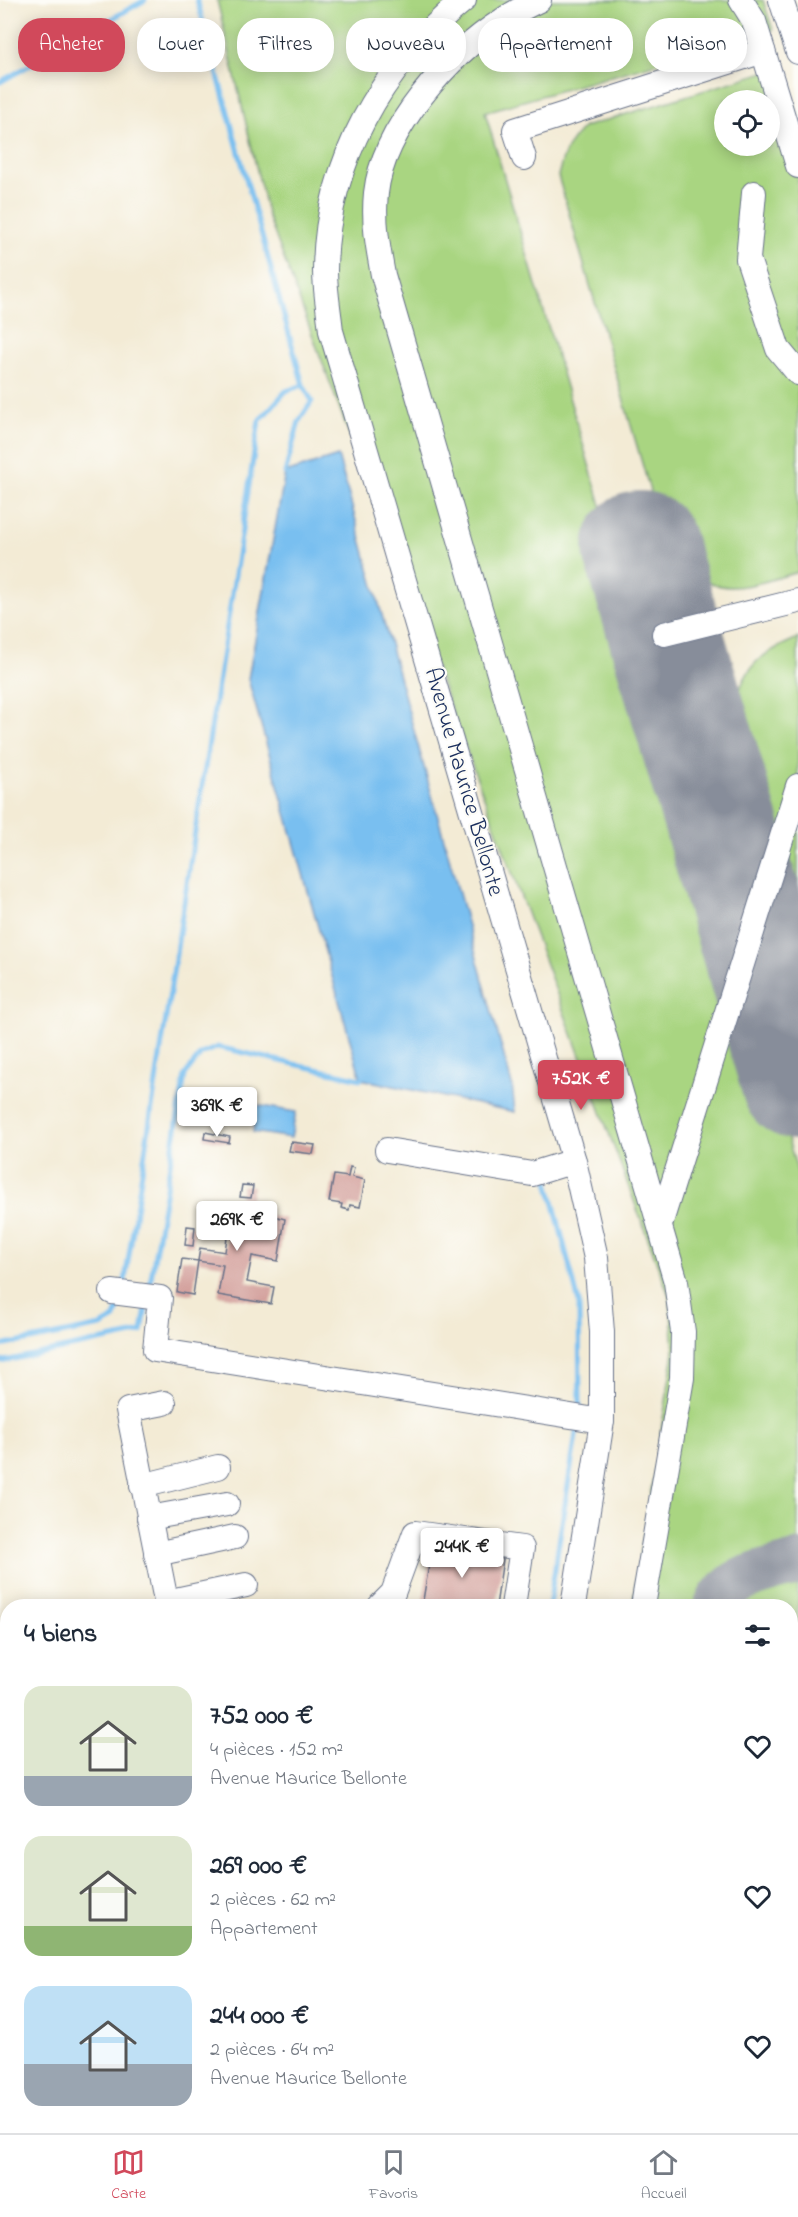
<!DOCTYPE html>
<html lang="fr">
<meta charset="utf-8">
<style>
:root{--surface:#fff;--page:#f6f6f7;--text:#1f2937;--muted:#747a83;--line:#e0e1e3;--accent:#d1495b}
body{margin:0;font-family:"Indie Flower",sans-serif;background:var(--page);color:var(--text);height:100vh;display:flex;flex-direction:column;font-size:22px;white-space:nowrap}
*{box-sizing:border-box;margin:0}
p{font-size:20px;color:var(--muted)}
.icon{flex:none;width:33px;height:33px;fill:none;stroke:currentColor;stroke-width:2;stroke-linecap:round;stroke-linejoin:round}
.map{position:relative;flex:1;overflow:hidden}
.panel{position:absolute;left:0px;top:1599px;width:798px;height:534px;display:flex;flex-direction:column;background:var(--surface);border-radius:24px 24px 0 0;box-shadow:0 3px 15px #0003}
.panel>*{flex:none}
.hud{position:absolute;left:18px;top:18px;width:762px;height:54px;display:flex;gap:12px}
.fabs{position:absolute;left:714px;top:90px;display:grid;gap:12px}
.fabs a{display:grid;place-items:center;width:66px;height:66px;border-radius:50%;background:var(--surface);box-shadow:0 3px 15px #0003;font-size:30px}
.price{position:absolute;translate:-50% -51px;padding:0 14px;border-radius:6px;background:#fff;color:#222;font-size:20px;line-height:39px;filter:drop-shadow(0 2px 3px #0008)}
.price::after{content:'';position:absolute;left:50%;top:36px;width:18px;height:14px;margin-left:-9px;background:inherit;clip-path:polygon(0 0,100% 0,50% 100%)}
.price.current{background:var(--accent);color:#fff}
ul{padding:0;list-style:none}
li{display:flex;align-items:center;gap:18px;height:150px;padding:0 24px}
li span{display:grid;place-items:center;flex:none;width:168px;height:120px;border-radius:18px;color:#555}
li>.icon{margin-inline-start:auto}
span .icon{width:72px;height:72px;fill:#fffc;stroke-width:1}
li b{font-size:26px}
h2{display:flex;justify-content:space-between;align-items:center;height:72px;padding:0 24px;font-size:26px}
.pill{padding:0 21px;border-radius:24px;background:var(--surface);box-shadow:0 3px 15px #0003;font-size:21px;line-height:54px}
.pill.current{background:var(--accent);color:#fff}
.dock{display:flex;justify-content:space-around;align-items:center;height:84px;border-top:2px solid var(--line);background:var(--surface);font-size:16px;color:var(--muted)}
.dock a{display:grid;justify-items:center;gap:3px}
.dock .current{color:var(--accent)}
.map>svg:first-child{display:block}
.green{fill:#a9d581;stroke:#628270;stroke-width:1.5;fill-rule:evenodd}
.water{fill:#79bff0;stroke:#4a77a7;stroke-width:1.5}
.lines{fill:none;stroke-linecap:round;stroke-linejoin:round}
.stream{stroke:#79bff0;stroke-width:5}
.taxiway{stroke:#878d9a;stroke-width:45}
.runway{stroke:#878d9a;stroke-width:114}
.building{fill:#d4a29e}
.minor-casing{stroke:#677188;stroke-width:26}
.minor{stroke:#fff;stroke-width:24}
.labels{text-anchor:middle;dominant-baseline:central;stroke-width:4.5;stroke-linejoin:round;paint-order:stroke}
.street-label{font-size:24px;fill:#1b2f5e;stroke:#fdfcf7}
</style>
<div class="map">
<svg width="798" height="2133" viewBox="0 0 798 2133">
<rect width="100%" height="100%" fill="#fdfcf7"/>
<filter id="ink" filterUnits="userSpaceOnUse"><feTurbulence type="fractalNoise" baseFrequency=".0167" numOctaves="2"/><feDisplacementMap in="SourceGraphic" scale="12" xChannelSelector="R" yChannelSelector="G"/><feConvolveMatrix kernelMatrix="1 2 1 2 8 2 1 2 1" color-interpolation-filters="sRGB"/></filter>
<filter id="wash" filterUnits="userSpaceOnUse"><feTurbulence type="fractalNoise" baseFrequency=".008" numOctaves="4" result="noise"/><feDisplacementMap in="SourceGraphic" scale="24" xChannelSelector="R" yChannelSelector="G"/><feGaussianBlur stdDeviation="1.35" result="paint"/><feColorMatrix in="noise" values="0 0 0 0 0 0 0 0 0 0 0 0 0 0 0 0 0 1.4 0 .05"/><feComposite in="paint" operator="in"/></filter>
<g filter="url(#wash)">
<rect width="100%" height="100%" fill="#f3ebd5"/>
<g class="green">
<path d="M217 0H763L773 30 485 112 798 1173V1548C754 1562 727 1562 704 1606H632L674 1352 670 1298 267 213Z"/>
<path d="M784 66 798 119V572C728 593 708 601 663 535L558 176C563 155 568 142 584 127ZM724 100H770V146H724Z"/>
<path d="M798 638V996L755 851 759 848C744 793 713 719 752 667 761 654 784 644 798 638Z"/>
<path d="M798 1574V1875L790 1849V1606H731L744 1591Z"/>
<path d="M791 1944 798 1967V2133H542L544 2126H790Z"/>
</g>
<g class="water">
<path d="M338 456 512 1085 515 1112 361 1079 248 679 285 473Z"/>
<path d="M256 1105 296 1112 291 1138 253 1132Z"/>
</g>
<g class="lines">
<g class="stream">
<path d="M0 82 145 0"/>
<path d="M285 473 299 421 312 401 303 385"/>
<path d="M547 1177 579 1303 580 1410"/>
<path d="M124 1287 259 421 286 391 303 385 197 0"/>
<path d="M149 1290 185 1075 201 1054 218 1047 361 1079"/>
<path d="M0 1346 101 1326 115 1318 121 1299"/>
<path d="M0 1362 142 1332 147 1302"/>
<path d="M549 1606 578 1422"/>
<path d="M490 2133V2126"/>
</g>
<g class="taxiway">
<path d="M716 1606C729 1575 769 1572 798 1563"/>
<path d="M790 1901 798 1926"/>
<path d="M790 2031 798 2029"/>
</g>
<path class="runway" d="M640 548 798 1083"/>
</g>
<g id="blocks">
<g class="building">
<path d="M205 1132 230 1137 229 1143 204 1139Z"/>
<path d="M291 1142 315 1145 313 1154 289 1151Z"/>
<path d="M350 1167 354 1168 352 1177 365 1180 360 1207 350 1205 349 1210 341 1208 342 1204 329 1202 334 1175 348 1177Z"/>
<path d="M242 1185 253 1186 251 1198 240 1197Z"/>
<path d="M208 1206 256 1214V1211L285 1219 278 1261 252 1256 247 1282 274 1287 271 1304 218 1295 223 1265 198 1261 193 1295 177 1292 182 1259 198 1261 200 1248 225 1252 227 1237 203 1233Z"/>
<path d="M187 1226 195 1227 193 1246 185 1245Z"/>
<path d="M432 1547 503 1559 496 1606H422Z"/>
<path d="M639 2126H693L695 2133H623Z"/>
</g>
</g>
</g>
<g filter="url(#ink)">
<use href="#blocks" fill-opacity="0" stroke="#677188" stroke-width="1.5"/>
<g class="lines">
<defs>
<g id="minor">
<path d="M464 0C381 67 326 163 325 271 325 291 329 311 331 331L574 1161 596 1258 602 1332V1421L573 1606"/>
<path d="M539 0C527 6 514 12 503 20 450 54 383 128 376 193 373 222 378 248 383 275L676 1282 683 1332 682 1378 643 1606"/>
<path d="M741 0 754 21 798 166"/>
<path d="M781 0 798 52"/>
<path d="M524 158 515 130 763 51"/>
<path d="M754 193 748 259 778 349 798 373"/>
<path d="M664 634 798 601"/>
<path d="M387 1150 532 1174 574 1161"/>
<path d="M660 1225 798 786"/>
<path d="M112 1292 160 1298 155 1350 602 1421"/>
<path d="M164 1403 128 1410 167 1606"/>
<path d="M142 1486 218 1467"/>
<path d="M149 1518 227 1504"/>
<path d="M156 1554 235 1537"/>
<path d="M166 1602 246 1585"/>
<path d="M380 1606 393 1593 415 1533 522 1548 513 1606"/>
<path d="M0 1914 8 1913"/>
<path d="M511 2133V2126"/>
<path d="M557 2133 558 2126"/>
</g>
</defs>
<use href="#minor" class="minor-casing"/>
<use href="#minor" class="minor"/>
</g>
</g>
<g class="labels">
<g class="street-label">
<text transform="translate(463 782) rotate(74)">Avenue Maurice Bellonte</text>
</g>
</g>
</svg>
<div class="fabs">
<a><svg class="icon" aria-label="locate" viewBox="0 0 24 24"><circle cx="12" cy="12" r="6"/><path d="M12 2v4M12 18v4M2 12h4M18 12h4"/></svg></a>
</div>
<b class="price current" style="left:581px;top:1111px">752K €</b>
<b class="price" style="left:217px;top:1138px">369K €</b>
<b class="price" style="left:237px;top:1252px">269K €</b>
<b class="price" style="left:462px;top:1579px">244K €</b>
<div class="hud">
<a class="pill current">Acheter</a>
<a class="pill">Louer</a>
<a class="pill">Filtres</a>
<a class="pill">Nouveau</a>
<a class="pill">Appartement</a>
<a class="pill">Maison</a>
</div>
<section class="panel">
<h2>4 biens<svg class="icon" aria-label="filters" viewBox="0 0 24 24"><path d="M4 7h16M4 17h16"/><circle cx="9" cy="7" r="2"/><circle cx="15" cy="17" r="2"/></svg></h2>
<ul>
<li><span style="background:linear-gradient(#dfe7d0 75%,#9aa5b1 0)"><svg class="icon" aria-label="home" viewBox="0 0 24 24"><path d="M3 11l9-7 9 7M6 9v11h12V9"/></svg></span><div><b>752 000 €</b><p>4 pièces · 152 m²</p><p>Avenue Maurice Bellonte</p></div><svg class="icon" aria-label="heart" viewBox="0 0 24 24"><path d="M12 20l-8-8c-3-5 5-10 8-4 3-6 11-1 8 4z"/></svg></li>
<li><span style="background:linear-gradient(#dfe7d0 75%,#8fb573 0)"><svg class="icon" aria-label="home" viewBox="0 0 24 24"><path d="M3 11l9-7 9 7M6 9v11h12V9"/></svg></span><div><b>269 000 €</b><p>2 pièces · 62 m²</p><p>Appartement</p></div><svg class="icon" aria-label="heart" viewBox="0 0 24 24"><path d="M12 20l-8-8c-3-5 5-10 8-4 3-6 11-1 8 4z"/></svg></li>
<li><span style="background:linear-gradient(#bfe0f5 65%,#9aa5b1 0)"><svg class="icon" aria-label="home" viewBox="0 0 24 24"><path d="M3 11l9-7 9 7M6 9v11h12V9"/></svg></span><div><b>244 000 €</b><p>2 pièces · 64 m²</p><p>Avenue Maurice Bellonte</p></div><svg class="icon" aria-label="heart" viewBox="0 0 24 24"><path d="M12 20l-8-8c-3-5 5-10 8-4 3-6 11-1 8 4z"/></svg></li>
</ul>
</section>
</div>
<nav class="dock">
<a class="current"><svg class="icon" aria-label="map" viewBox="0 0 24 24"><path d="M3 6l6-2 6 2 6-2v14l-6 2-6-2-6 2zM9 4v14M15 6v14"/></svg>Carte</a>
<a><svg class="icon" aria-label="saved" viewBox="0 0 24 24"><path d="M7 4h10v16l-5-4-5 4z"/></svg>Favoris</a>
<a><svg class="icon" aria-label="home" viewBox="0 0 24 24"><path d="M3 11l9-7 9 7M6 9v11h12V9"/></svg>Accueil</a>
</nav>
